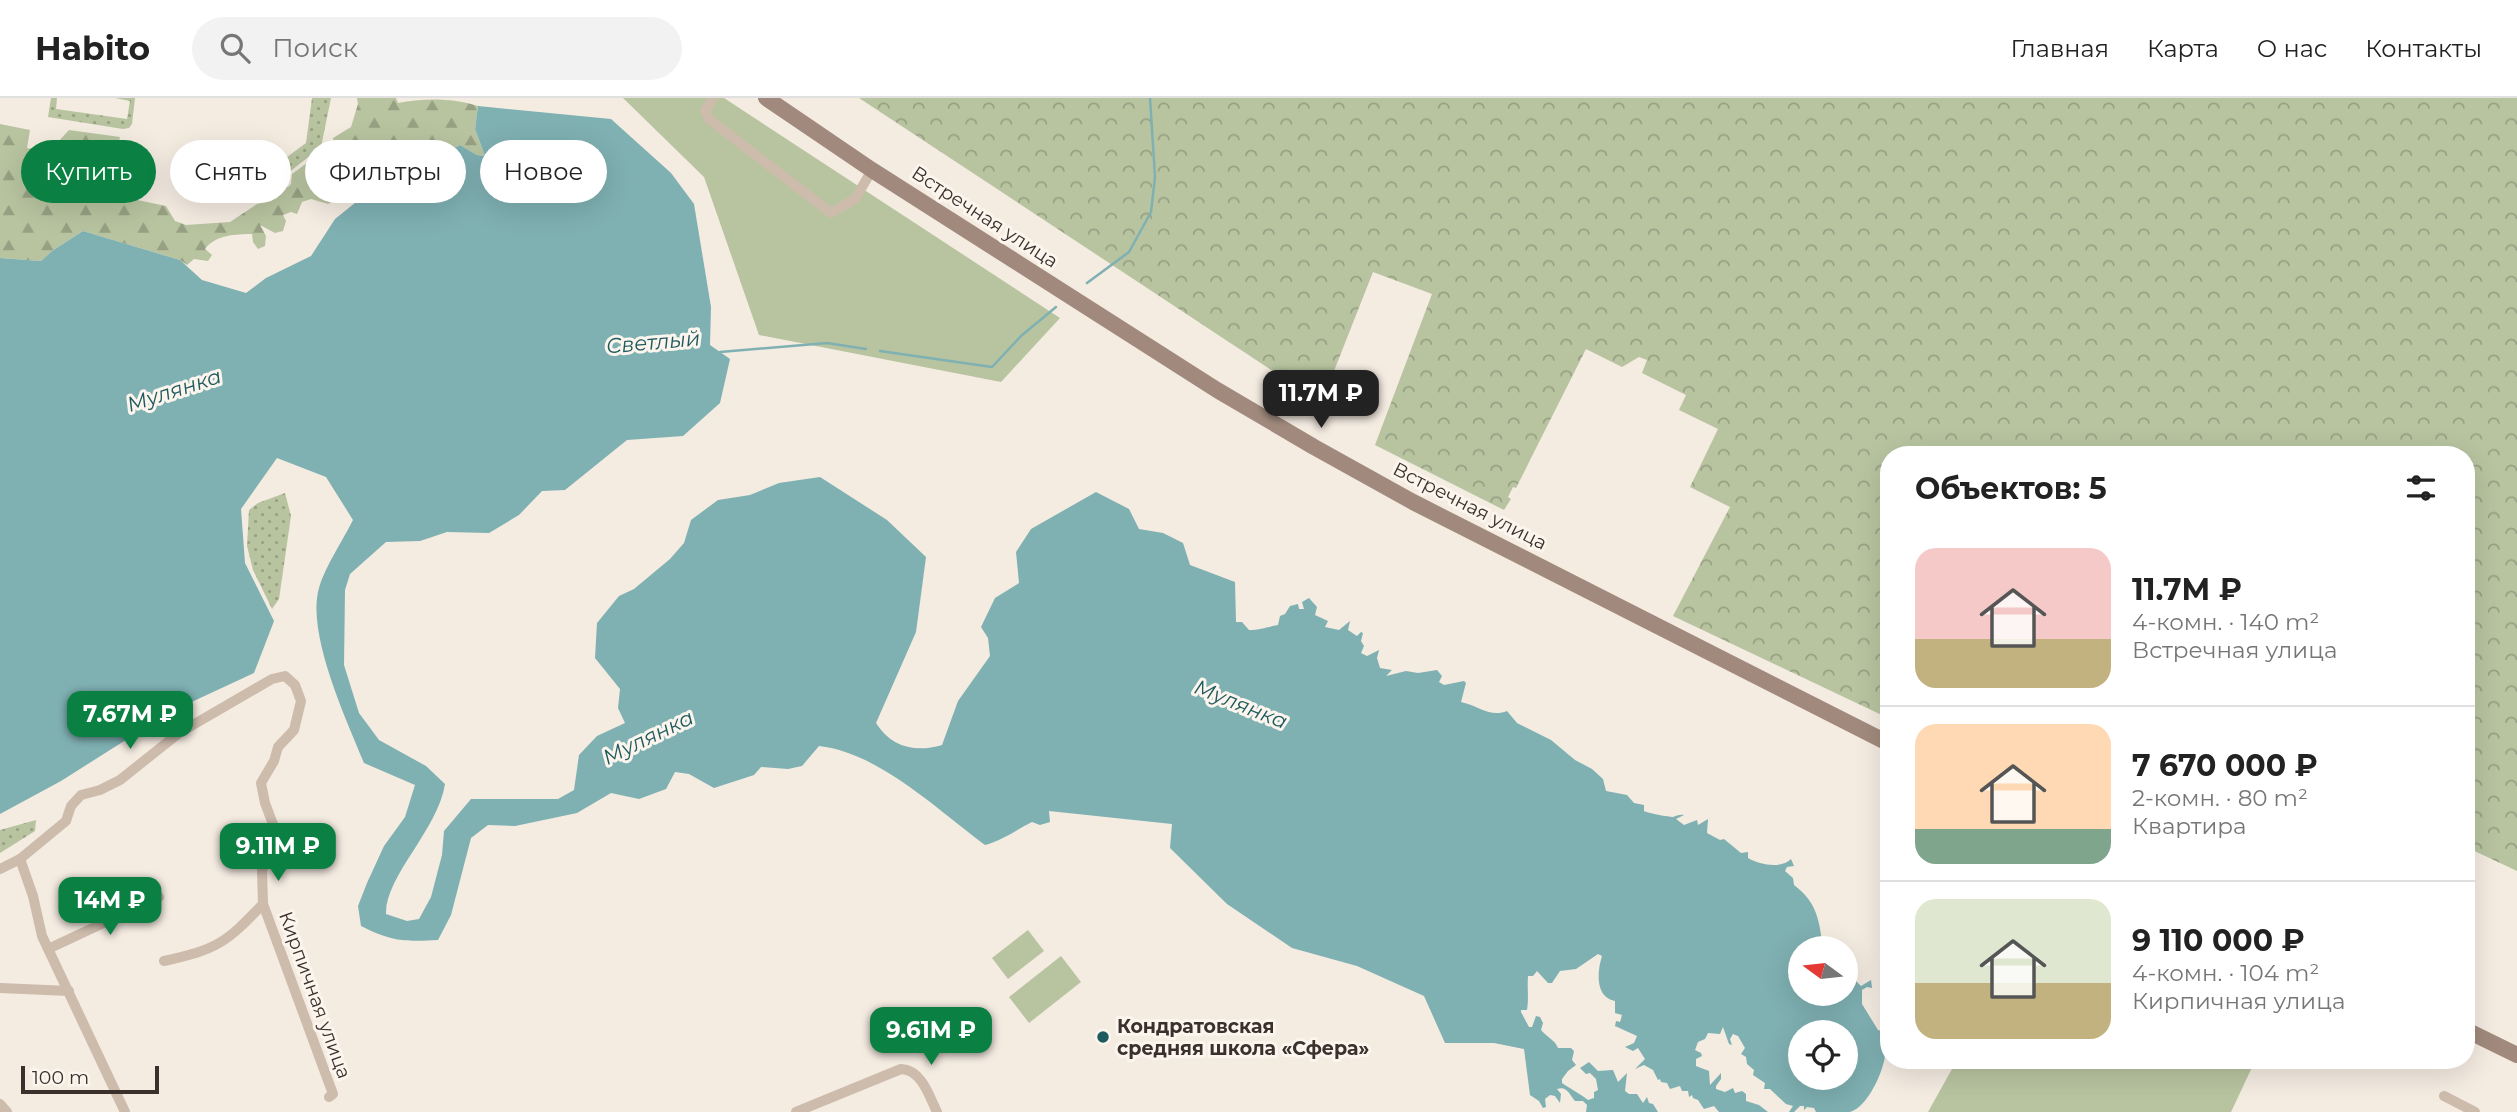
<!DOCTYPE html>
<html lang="ru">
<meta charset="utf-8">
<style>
:root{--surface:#fff;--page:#f2f2f2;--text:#222;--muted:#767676;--line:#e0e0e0;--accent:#0b8043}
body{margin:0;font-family:Montserrat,sans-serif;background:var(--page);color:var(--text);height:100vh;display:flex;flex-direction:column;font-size:26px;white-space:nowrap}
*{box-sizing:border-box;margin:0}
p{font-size:23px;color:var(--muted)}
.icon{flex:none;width:38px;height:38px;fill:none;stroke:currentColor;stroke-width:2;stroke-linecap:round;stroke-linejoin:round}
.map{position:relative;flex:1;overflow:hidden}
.details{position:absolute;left:1880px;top:348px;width:595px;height:623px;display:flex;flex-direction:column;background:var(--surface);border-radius:28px;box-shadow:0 7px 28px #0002}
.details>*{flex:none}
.guide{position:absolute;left:21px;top:42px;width:665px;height:63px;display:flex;gap:14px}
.needle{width:46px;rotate:285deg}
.fabs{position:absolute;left:1788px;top:838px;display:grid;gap:14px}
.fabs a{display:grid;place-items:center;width:70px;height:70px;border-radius:50%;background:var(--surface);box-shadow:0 7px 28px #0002;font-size:35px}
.scale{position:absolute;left:21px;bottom:18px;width:138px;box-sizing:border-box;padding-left:7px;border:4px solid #3b302b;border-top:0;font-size:19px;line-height:24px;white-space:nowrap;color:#3b302b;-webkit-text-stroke:5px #fbf5ee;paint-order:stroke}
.price{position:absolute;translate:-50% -60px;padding:0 16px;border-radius:14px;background:var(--accent);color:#fff;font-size:23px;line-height:46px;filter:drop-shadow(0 2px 4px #0008)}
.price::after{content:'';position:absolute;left:50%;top:42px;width:21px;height:16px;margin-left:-10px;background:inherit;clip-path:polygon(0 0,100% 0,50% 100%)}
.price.selected{background:#222;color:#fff}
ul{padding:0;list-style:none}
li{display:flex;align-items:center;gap:21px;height:175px;padding:0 35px}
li+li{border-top:2px solid var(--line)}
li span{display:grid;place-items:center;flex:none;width:196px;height:140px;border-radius:21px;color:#555}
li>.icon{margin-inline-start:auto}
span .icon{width:84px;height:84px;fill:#fffc;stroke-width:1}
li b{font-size:30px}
h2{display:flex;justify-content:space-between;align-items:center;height:84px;padding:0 35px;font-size:30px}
.pill{padding:0 24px;border-radius:32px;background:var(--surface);box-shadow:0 7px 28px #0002;font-size:24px;line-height:63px}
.pill.selected{background:var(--accent);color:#fff}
header{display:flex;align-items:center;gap:42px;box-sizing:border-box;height:98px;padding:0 35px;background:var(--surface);border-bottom:2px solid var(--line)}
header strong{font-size:33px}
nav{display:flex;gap:38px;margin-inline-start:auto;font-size:24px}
.search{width:490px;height:63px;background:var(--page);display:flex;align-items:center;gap:18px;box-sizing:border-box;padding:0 24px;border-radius:38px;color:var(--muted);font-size:26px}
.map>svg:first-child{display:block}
.grass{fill:url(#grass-dots)}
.forest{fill:url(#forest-firs)}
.park{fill:url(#park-crowns)}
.garden{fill:#b8c4a0}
.water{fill:#7fb0b2;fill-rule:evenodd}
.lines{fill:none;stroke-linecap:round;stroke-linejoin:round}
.stream{stroke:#7fb0b2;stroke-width:2.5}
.street{stroke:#cdbbac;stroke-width:10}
.secondary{stroke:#a18a7d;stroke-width:16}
.poi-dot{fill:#1f5a5e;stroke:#fbf5ee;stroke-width:2.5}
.labels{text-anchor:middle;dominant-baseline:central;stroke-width:6;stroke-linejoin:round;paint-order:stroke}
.street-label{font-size:19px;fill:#3b302b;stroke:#fbf5ee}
.poi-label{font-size:19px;font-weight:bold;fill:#3b302b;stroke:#fbf5ee;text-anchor:start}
.water-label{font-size:21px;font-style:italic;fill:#1f5a5e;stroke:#fbf5ee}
</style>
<header>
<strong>Habito</strong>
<div class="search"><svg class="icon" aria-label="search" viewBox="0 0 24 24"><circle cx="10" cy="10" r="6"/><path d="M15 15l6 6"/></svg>Поиск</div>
<nav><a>Главная</a><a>Карта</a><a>О нас</a><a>Контакты</a></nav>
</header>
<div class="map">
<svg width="2517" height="1014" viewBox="0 0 2517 1014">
<defs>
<pattern id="grass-dots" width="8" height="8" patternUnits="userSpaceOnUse" patternTransform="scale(1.75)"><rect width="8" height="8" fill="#b8c4a0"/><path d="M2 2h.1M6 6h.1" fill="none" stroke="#97a083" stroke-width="1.8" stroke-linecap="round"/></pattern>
<pattern id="forest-firs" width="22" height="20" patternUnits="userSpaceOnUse" patternTransform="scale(1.75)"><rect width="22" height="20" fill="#b8c4a0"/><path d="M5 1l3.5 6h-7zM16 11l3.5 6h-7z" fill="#97a083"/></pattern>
<pattern id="park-crowns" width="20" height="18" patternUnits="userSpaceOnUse" patternTransform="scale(1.75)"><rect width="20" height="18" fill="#b8c4a0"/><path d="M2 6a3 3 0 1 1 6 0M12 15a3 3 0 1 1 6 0" fill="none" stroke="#97a083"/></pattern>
</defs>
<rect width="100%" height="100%" fill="#f4ebe1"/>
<g class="grass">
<path d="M51 0H57L56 11 127 21 130 3 115 0H135L132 26 129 30 123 31 48 19Z"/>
<path d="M312 0H331L321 49 283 79 276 67 306 45Z"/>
<path d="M285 395 291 418 279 501 272 511 253 472 247 448 249 412 258 405Z"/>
<path d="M36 722 35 733 0 755V732Z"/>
</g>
<path class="forest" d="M357 0H396L398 5C423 0 453 0 478 8L475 31 485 58 477 57 460 47 440 59 394 56 387 66 375 67 377 76 371 84 359 83 347 77 329 93 334 97 335 102 328 106 311 101 302 104 297 116 291 114 283 117 286 123 283 133 275 135 260 127 266 138 265 148 258 151 253 144 252 136C236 136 215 137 205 151L212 157 208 163 194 161 187 167 180 162 83 133 52 153 41 163 0 160V26L30 32 27 50 38 52 48 51 58 59 64 54 56 46 69 32 120 39 112 76 123 99 166 108 175 123 186 127 230 124 257 106 272 103 268 96 277 89H288L291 86 292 76 311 62 320 64 328 60 339 66 347 62 351 44 334 49 333 40 351 29 358 6Z"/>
<path class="park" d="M859 0H2517V773L2466 749V357H1888V620L1673 518 1730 409 1690 389 1718 331 1679 312 1686 297 1642 275 1647 262 1639 259 1622 269 1586 251 1516 390 1513 389 1508 399 1511 401 1504 412 1375 347 1432 196 1373 174 1319 311 1280 285 1282 279Z"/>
<g class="garden">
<path d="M623 0H724L1060 220 1001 284 759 237 704 79Z"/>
<path d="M1028 832 1044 853 1008 881 992 860Z"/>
<path d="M1061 858 1081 884 1029 925 1009 899Z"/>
<path d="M1957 962H2255V963L2231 1014H1928Z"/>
</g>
<path class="water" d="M478 8 611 21 671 75 694 106 711 209 710 247 730 261 720 305 683 338 627 342 565 392 542 393 519 417 489 435 447 434 420 443 386 444 350 476 345 492 344 567 359 615 379 642 426 668 445 686C438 732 385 778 386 816L407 823 419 821 431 799 442 757 444 733 471 701H558L574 692 579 657 597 638 625 625 618 610 620 591 595 560 597 525 619 498 634 491 670 461 684 445 691 422 718 402 750 397 779 385 820 379 887 422 926 459 916 534 876 625C891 649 915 655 942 647L958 603 990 558 988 540 981 529 995 500 1019 485 1016 454 1031 431 1096 394 1129 411 1139 431 1163 435 1183 445 1190 467 1235 484 1236 524H1242L1249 532C1261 532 1267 529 1278 527L1280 518 1285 516 1290 508 1298 506 1299 511H1304L1302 504 1309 500 1317 509 1315 517 1328 523 1325 529 1339 532 1350 523 1348 532 1357 538 1361 534 1363 535 1361 543 1364 548 1361 555 1367 558 1379 552 1377 560 1380 570 1392 572 1386 578 1406 573 1418 575 1437 572 1442 578 1439 584 1444 587 1464 583 1466 585 1461 604C1477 607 1490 620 1507 613L1517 625 1551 642 1575 662 1592 671 1603 681 1606 693 1627 697 1634 705 1644 707V713C1647 715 1669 719 1673 719 1676 718 1680 716 1684 717L1676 721 1684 727 1697 722 1698 727 1708 721 1707 735 1720 742 1724 741 1741 755 1748 754V760C1760 767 1781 771 1791 761L1794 768 1787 769 1785 773 1793 780 1794 787C1818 805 1819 823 1823 850H1801V896H1846V879L1854 881 1861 888 1871 882 1872 890 1867 889 1862 892V906L1878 932 1886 934 1885 942 1888 941V948L1885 950C1888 966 1868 1010 1850 1014 1840 1014 1827 1014 1816 1014L1814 1010 1807 1009 1804 1012V1008H1800L1794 1014H1789L1793 1008 1786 1006 1770 991H1764L1765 985 1753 977 1754 972 1747 966 1746 959 1741 956 1745 950 1738 938 1733 936 1730 941 1732 947 1729 946 1723 929 1720 936 1708 935 1705 941 1698 944 1695 952 1701 955 1702 958 1696 961V968L1709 973 1710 987 1721 975V981L1716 988V991L1725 994 1733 990 1735 995 1742 993 1746 996V1003L1759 1007 1768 1014H1719L1714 1008 1704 1011 1698 1002 1693 1000 1692 997 1689 999 1688 993H1682L1680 988 1670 991 1667 985 1661 984 1660 981 1658 982 1653 972 1644 967 1635 971 1645 961 1638 950 1633 953 1625 949 1634 945 1637 938 1615 928 1616 923 1620 924 1622 917 1615 915V903C1595 899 1597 874 1602 858L1598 856 1576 871 1560 873 1552 885H1548L1537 873 1533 878H1528C1527 890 1529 900 1527 912H1521V914L1529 929H1532L1536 918 1540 919 1543 925 1541 932C1547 939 1555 942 1558 950H1571L1574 953 1572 962 1576 967 1568 973 1562 981V985C1571 991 1579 995 1588 1002L1594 1000V994L1598 992 1596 981 1590 975 1586 976 1580 970 1589 964 1598 973 1613 972 1618 984 1627 975 1625 993 1629 996H1637L1643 1005 1647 999 1649 1005 1653 1006 1658 1014H1586L1587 1007 1583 1003H1575C1569 996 1567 988 1557 991L1561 996 1560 1005 1555 998 1550 997 1545 1001 1546 1009 1543 1010 1539 1003 1530 997 1524 951 1494 945H1445L1424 898 1357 868 1292 850 1227 806 1170 750 1172 726 1049 713 1050 724 1040 727 1032 724C1016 732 1003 742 985 747 939 713 878 654 819 648L802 668 788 671 761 669 754 677 714 690 689 676 675 674 666 691 639 701 611 695 577 715 515 728 488 727 471 740 451 817 438 842C404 844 391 843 361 828L358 808 367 785 384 748 405 719 415 687 364 665C346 621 306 535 319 490 325 469 343 442 353 422L326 379 277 360 241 411 245 465 274 523 254 575 170 614 61 683 0 716V160L41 163 52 153 83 133 180 162 202 182 246 195 266 180 311 158 335 121 371 92 394 56 440 59 460 47 477 57 485 58 475 31ZM1846 934V980H1801V934Z"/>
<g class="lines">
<g class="stream">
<path d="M1087 185 1129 154 1151 114 1155 79 1150 0"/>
<path d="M880 253 992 269 1021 238 1056 209"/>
<path d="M720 254 827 245 866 251"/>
</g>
<g class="street">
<path d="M713 0 705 13 709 21 831 115 855 101 872 72"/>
<path d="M20 761 33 798 42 838 125 1014"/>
<path d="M0 771 20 761 66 723 71 708 81 697 100 692 120 682 179 635 272 581 285 578 295 587 301 603 294 632 278 649 274 663 261 685 265 705 274 729 272 748 262 772 263 806 333 996 329 999"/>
<path d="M48 851 159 799"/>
<path d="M164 863C217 851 225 846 263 806"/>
<path d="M0 890 69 893"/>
<path d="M2444 998 2475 1014"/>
<path d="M0 1006 7 1014"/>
<path d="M796 1014 901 971C922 972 929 998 937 1014"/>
</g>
<g class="secondary">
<path d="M766 0 872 72 1217 292 1314 349 1413 404 1888 645"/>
<path d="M2466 932 2517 957"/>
</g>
</g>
<circle class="poi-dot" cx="1103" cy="939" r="7"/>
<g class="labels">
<g class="street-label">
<text transform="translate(985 119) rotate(33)">Встречная улица</text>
<text transform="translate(1470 408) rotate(27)">Встречная улица</text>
<text transform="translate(315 897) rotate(70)">Кирпичная улица</text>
</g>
<g class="poi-label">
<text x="1117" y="928">Кондратовская<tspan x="1117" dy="22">средняя школа «Сфера»</tspan></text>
</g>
<g class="water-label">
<text transform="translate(653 244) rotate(-5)">Светлый</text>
<text transform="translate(174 292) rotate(-18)">Мулянка</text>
<text transform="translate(1241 606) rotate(22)">Мулянка</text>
<text transform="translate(648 639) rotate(-26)">Мулянка</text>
</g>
</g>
</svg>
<div class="fabs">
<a><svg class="needle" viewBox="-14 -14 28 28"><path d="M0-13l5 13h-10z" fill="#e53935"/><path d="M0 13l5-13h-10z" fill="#767676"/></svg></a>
<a><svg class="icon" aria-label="locate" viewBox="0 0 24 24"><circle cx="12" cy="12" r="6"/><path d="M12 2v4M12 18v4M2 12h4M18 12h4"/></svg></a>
</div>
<div class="scale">100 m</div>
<b class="price selected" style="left:1321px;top:332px">11.7M ₽</b>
<b class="price" style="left:130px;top:653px">7.67M ₽</b>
<b class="price" style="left:278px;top:785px">9.11M ₽</b>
<b class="price" style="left:110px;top:839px">14M ₽</b>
<b class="price" style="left:931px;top:969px">9.61M ₽</b>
<div class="guide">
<a class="pill selected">Купить</a>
<a class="pill">Снять</a>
<a class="pill">Фильтры</a>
<a class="pill">Новое</a>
</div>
<section class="details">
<h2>Объектов: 5<svg class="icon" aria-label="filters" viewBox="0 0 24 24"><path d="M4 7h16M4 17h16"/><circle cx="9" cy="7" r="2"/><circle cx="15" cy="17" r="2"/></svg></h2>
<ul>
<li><span style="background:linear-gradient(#f6c9c9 65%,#c2b280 0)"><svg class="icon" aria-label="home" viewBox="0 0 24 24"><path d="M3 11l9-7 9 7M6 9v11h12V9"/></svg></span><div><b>11.7M ₽</b><p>4-комн. · 140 m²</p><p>Встречная улица</p></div></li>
<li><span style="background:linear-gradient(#ffd9b3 75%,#7fa58c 0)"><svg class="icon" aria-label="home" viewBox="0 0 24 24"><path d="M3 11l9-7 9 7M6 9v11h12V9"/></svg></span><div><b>7 670 000 ₽</b><p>2-комн. · 80 m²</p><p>Квартира</p></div></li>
<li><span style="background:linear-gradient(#dfe7d0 60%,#c2b280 0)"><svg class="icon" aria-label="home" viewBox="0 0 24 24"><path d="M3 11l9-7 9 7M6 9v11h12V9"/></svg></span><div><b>9 110 000 ₽</b><p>4-комн. · 104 m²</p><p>Кирпичная улица</p></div></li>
</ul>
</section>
</div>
